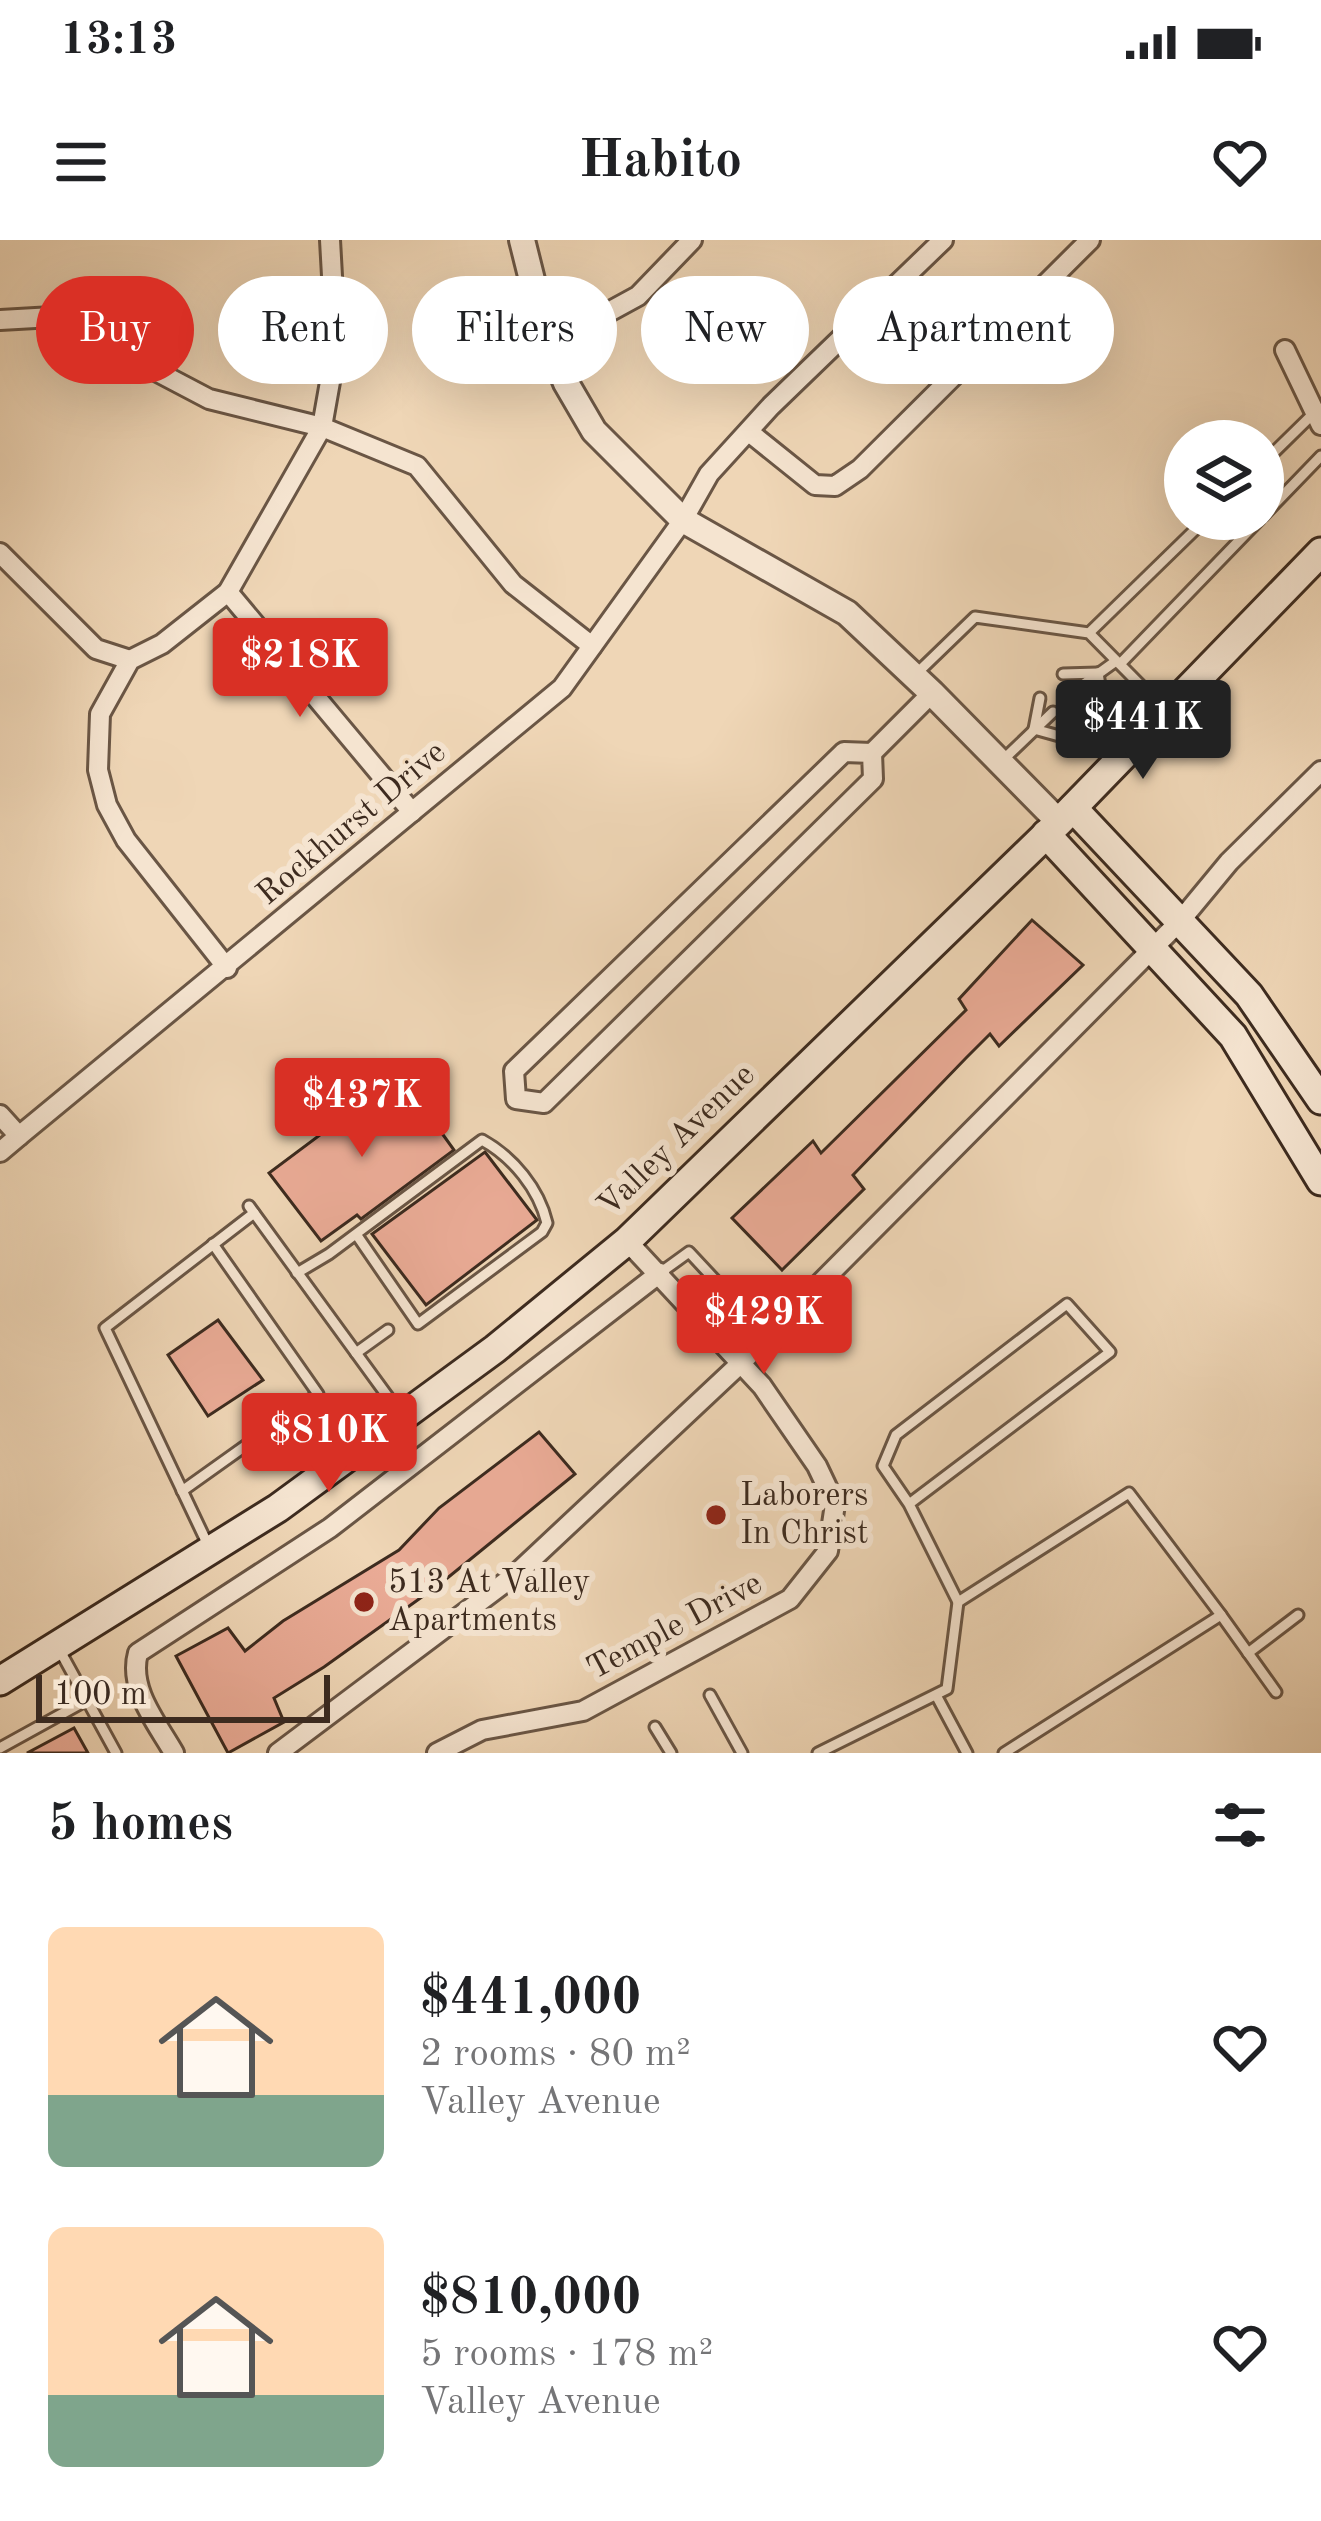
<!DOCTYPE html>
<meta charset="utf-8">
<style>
:root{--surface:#fff;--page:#f2f2f2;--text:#202124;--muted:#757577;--accent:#d93025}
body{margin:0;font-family:"Old Standard TT",serif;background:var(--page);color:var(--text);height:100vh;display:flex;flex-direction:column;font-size:45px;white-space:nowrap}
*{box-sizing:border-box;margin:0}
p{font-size:39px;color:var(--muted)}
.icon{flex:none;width:66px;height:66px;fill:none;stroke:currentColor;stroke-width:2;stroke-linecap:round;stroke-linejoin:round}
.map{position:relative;height:1513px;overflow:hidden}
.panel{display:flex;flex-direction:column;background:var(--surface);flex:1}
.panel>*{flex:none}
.guide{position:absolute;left:36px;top:36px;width:1251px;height:108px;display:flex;gap:24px}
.tools{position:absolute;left:1164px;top:180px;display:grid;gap:24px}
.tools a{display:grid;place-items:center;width:120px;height:120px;border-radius:50%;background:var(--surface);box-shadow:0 12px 48px #0002;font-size:60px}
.scale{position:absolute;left:36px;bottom:30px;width:294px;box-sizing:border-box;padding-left:12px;border:6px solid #3d2b1f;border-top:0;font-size:33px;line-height:42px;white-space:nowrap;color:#3d2b1f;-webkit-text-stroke:9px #f5e4d0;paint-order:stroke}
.price{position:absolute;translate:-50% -102px;padding:0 27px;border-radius:12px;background:var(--accent);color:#fff;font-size:39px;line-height:78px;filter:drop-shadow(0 3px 6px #0008)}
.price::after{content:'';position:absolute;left:50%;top:72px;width:36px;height:27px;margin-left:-18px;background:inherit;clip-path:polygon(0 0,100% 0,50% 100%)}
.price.on{background:#222;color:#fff}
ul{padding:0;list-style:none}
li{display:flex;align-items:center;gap:36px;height:300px;padding:0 48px}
li span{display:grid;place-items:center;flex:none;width:336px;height:240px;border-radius:18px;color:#555}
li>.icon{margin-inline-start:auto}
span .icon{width:144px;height:144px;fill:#fffc;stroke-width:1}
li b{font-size:51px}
h2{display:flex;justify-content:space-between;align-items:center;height:144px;padding:0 48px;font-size:51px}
.chip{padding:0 42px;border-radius:54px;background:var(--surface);box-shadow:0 12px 48px #0002;font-size:42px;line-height:108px}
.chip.on{background:var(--accent);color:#fff}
.status{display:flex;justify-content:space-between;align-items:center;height:84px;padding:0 60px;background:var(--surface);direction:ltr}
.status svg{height:33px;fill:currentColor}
header{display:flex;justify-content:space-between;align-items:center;height:156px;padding:0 48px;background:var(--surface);font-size:54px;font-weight:700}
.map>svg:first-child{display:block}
.building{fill:#eaab96;stroke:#3d2b1f;stroke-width:3}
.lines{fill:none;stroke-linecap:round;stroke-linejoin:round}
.service-casing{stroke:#6a5645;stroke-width:15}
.minor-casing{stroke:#6a5645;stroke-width:24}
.tertiary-casing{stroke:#6a5645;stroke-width:30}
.secondary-casing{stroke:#3d2b1f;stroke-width:33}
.service{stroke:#f5e4d0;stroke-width:9}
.minor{stroke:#f5e4d0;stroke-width:18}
.tertiary{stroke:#f5e4d0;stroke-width:24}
.secondary{stroke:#f5e4d0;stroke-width:27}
.poi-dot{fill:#8f2418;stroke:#f5e4d0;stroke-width:4.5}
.labels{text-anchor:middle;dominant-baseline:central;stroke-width:12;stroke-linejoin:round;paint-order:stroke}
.street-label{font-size:33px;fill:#3d2b1f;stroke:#f5e4d0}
.poi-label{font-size:33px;fill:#3d2b1f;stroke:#f5e4d0;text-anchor:start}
</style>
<div class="status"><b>13:13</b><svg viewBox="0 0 49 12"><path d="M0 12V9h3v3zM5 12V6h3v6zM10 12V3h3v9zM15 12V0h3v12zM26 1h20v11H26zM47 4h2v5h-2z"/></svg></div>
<header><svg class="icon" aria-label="menu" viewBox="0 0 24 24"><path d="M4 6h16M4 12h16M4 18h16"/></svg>Habito<svg class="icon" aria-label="heart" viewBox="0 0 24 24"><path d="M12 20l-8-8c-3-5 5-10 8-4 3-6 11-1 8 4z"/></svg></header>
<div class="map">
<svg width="1321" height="1513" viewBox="0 0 1321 1513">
<rect width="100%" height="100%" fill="#efd6b6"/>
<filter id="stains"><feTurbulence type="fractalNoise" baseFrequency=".00167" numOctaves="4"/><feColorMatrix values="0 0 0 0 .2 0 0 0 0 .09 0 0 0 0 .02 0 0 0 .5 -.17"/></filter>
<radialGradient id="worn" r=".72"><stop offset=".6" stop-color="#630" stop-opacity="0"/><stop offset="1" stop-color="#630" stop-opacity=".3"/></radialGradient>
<g class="building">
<path d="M1032 680 1083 725 999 806 990 794 966 818 853 935 864 949 782 1030 732 978 813 901 821 913 966 770 959 759Z"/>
<path d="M400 835 454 910 361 979 357 975 321 1001 269 933Z"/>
<path d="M485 912 537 980 426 1065 372 994Z"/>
<path d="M218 1080 263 1140 208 1176 168 1115Z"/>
<path d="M539 1192 575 1234 440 1344 324 1427 274 1458 284 1482 228 1513 176 1416 228 1388 245 1411 283 1381 399 1310 439 1268Z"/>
<path d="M74 1488 88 1513H27Z"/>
</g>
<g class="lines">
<defs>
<g id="service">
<path d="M1263 223 1315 172"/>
<path d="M1263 276 1321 216"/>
<path d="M1089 393 1206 279"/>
<path d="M1120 424 1260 279"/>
<path d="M1063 434 1098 433"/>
<path d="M914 436 975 377 1089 393 1164 469"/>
<path d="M1077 449 1116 421"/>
<path d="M1034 489 1063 497 1102 458 1098 433"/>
<path d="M1034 489 1040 458"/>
<path d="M1004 519 1053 472"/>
<path d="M249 966 399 1172"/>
<path d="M297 1033 329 1014 482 900C513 917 539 949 547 983L542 992 418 1084 356 994"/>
<path d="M660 1033 689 1012 767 1096"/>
<path d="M356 1113 388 1090"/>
<path d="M182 1251 318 1154 213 1004"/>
<path d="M909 1264 1110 1112 1067 1064 896 1195 883 1226 909 1264 958 1362 1129 1253 1221 1375 1004 1513"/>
<path d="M208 1305 105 1088 254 973"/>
<path d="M1221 1375 1276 1452"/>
<path d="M1248 1413 1298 1375"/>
<path d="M710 1455 742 1513"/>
<path d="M936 1455 967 1513"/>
<path d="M87 1460 116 1513"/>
<path d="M655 1487 671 1513"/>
<path d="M0 1508 87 1460 59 1409"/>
<path d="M818 1513 947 1449 958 1362"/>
</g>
<g id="minor">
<path d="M0 80 53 77 209 159 322 187 417 226 513 344 592 406"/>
<path d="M545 92 605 74 638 56 692 0"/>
<path d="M1285 110 1321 185"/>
<path d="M749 192 815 245 835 246 860 229 1090 0"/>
<path d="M0 313 96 409 130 420"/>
<path d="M228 352 412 572"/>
<path d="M844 512 872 513 873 539 544 863 516 859 514 831Z"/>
<path d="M872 513 932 453"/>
<path d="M227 728 126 600 107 565 98 530 100 474 130 420 162 404 228 352 322 187 336 108 330 0"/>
<path d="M0 875 19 896 0 912"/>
<path d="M19 896 562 448 683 280 709 234 771 166 943 0"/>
<path d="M174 1513C157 1483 128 1449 138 1413L330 1288 660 1033"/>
<path d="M278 1513 515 1335 740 1124 1181 680 1229 622 1321 531"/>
<path d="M437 1513 482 1490 583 1471 790 1359 828 1311 835 1264 817 1226 762 1146 627 1001"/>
</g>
<path id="tertiary" d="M522 0 545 92 566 143 594 191 683 280 847 373 932 453 1059 582"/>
<g id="secondary">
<path d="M1073 568 1249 755 1321 860"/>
<path d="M1046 594 1233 796 1321 941"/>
<path d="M0 1441 278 1268 495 1109 627 1001 1059 582 1321 312"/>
</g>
</defs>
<use href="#service" class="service-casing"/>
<use href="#minor" class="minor-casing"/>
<use href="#tertiary" class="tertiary-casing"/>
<use href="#secondary" class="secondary-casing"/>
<use href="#service" class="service"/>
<use href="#minor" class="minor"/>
<use href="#tertiary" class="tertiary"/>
<use href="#secondary" class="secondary"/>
</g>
<g class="poi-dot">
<circle cx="716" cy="1275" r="12"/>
<circle cx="364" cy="1362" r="12"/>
</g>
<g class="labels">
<g class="street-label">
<text transform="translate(352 584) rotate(-40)">Rockhurst Drive</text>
<text transform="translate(677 901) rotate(-44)">Valley Avenue</text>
<text transform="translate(675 1387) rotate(-28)">Temple Drive</text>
</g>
<g class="poi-label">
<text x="740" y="1256">Laborers<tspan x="740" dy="38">In Christ</tspan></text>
<text x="388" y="1343">513 At Valley<tspan x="388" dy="38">Apartments</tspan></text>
</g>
</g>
<rect width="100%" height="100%" filter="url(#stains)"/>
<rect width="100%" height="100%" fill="url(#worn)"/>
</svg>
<div class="tools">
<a><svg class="icon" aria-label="layers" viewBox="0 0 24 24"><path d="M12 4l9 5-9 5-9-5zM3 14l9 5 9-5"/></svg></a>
</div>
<div class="scale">100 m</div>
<b class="price" style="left:300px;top:480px">$218K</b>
<b class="price on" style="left:1143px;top:542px">$441K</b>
<b class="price" style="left:362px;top:920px">$437K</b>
<b class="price" style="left:764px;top:1137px">$429K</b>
<b class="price" style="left:329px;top:1255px">$810K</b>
<div class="guide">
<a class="chip on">Buy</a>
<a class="chip">Rent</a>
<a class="chip">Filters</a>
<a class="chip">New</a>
<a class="chip">Apartment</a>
</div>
</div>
<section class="panel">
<h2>5 homes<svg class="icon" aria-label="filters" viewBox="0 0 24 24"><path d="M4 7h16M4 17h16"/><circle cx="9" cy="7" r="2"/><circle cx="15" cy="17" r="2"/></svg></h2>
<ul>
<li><span style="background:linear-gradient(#ffd9b3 70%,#7fa58c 0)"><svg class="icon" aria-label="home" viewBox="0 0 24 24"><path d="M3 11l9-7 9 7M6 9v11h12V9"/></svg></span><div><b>$441,000</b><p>2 rooms · 80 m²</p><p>Valley Avenue</p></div><svg class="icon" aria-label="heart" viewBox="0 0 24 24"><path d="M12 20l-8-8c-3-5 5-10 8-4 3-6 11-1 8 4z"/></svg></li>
<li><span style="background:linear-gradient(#ffd9b3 70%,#7fa58c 0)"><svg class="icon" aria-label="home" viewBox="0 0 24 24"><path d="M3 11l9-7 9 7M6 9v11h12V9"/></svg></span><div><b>$810,000</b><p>5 rooms · 178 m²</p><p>Valley Avenue</p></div><svg class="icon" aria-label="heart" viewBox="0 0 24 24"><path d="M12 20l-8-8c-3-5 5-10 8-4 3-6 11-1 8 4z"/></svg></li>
</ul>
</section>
